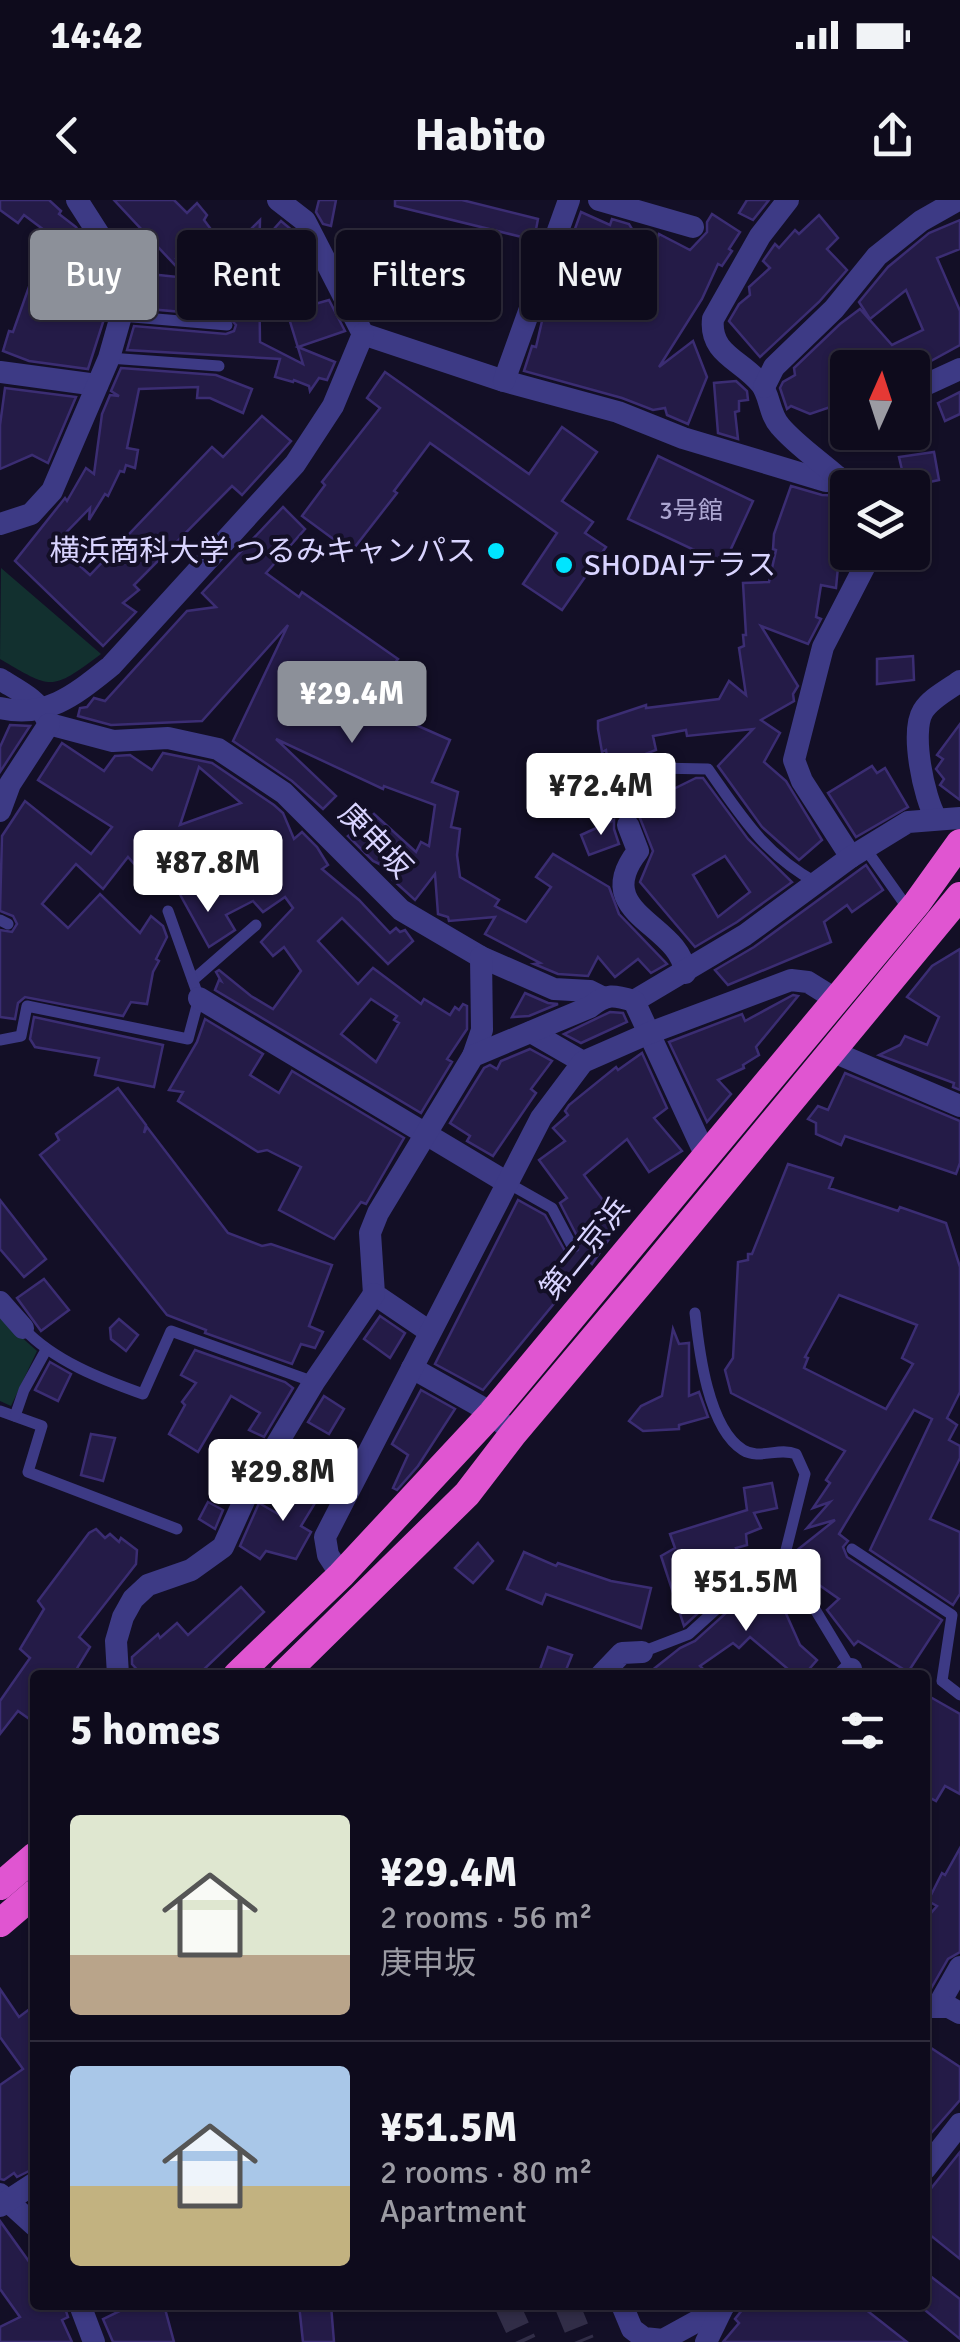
<!DOCTYPE html>
<meta charset="utf-8">
<style>
:root{--surface:#0e0b1c;--page:#1c1929;--text:#f1f3f6;--muted:#9b9ba3;--line:#2e2b3b;--accent:#8c9099}
body{margin:0;font-family:Signika,"Noto Sans JP",sans-serif;background:var(--page);color:var(--text);height:100vh;display:flex;flex-direction:column;font-size:38px;white-space:nowrap}
*{box-sizing:border-box;margin:0}
p{font-size:32px;color:var(--muted)}
.icon{flex:none;width:55px;height:55px;fill:none;stroke:currentColor;stroke-width:2;stroke-linecap:round;stroke-linejoin:round}
.map{position:relative;flex:1;overflow:hidden}
.drawer{position:absolute;left:30px;top:1470px;width:900px;height:640px;display:flex;flex-direction:column;background:var(--surface);border-radius:10px;box-shadow:0 2px 8px #0004,0 0 0 2px var(--line)}
.drawer>*{flex:none}
.hud{position:absolute;left:30px;top:30px;width:900px;height:90px;display:flex;gap:20px}
.needle{width:65px;rotate:3deg}
.buttons{position:absolute;left:830px;top:150px;display:grid;gap:20px}
.buttons a{display:grid;place-items:center;width:100px;height:100px;border-radius:10px;background:var(--surface);box-shadow:0 2px 8px #0004,0 0 0 2px var(--line);font-size:50px}
.price{position:absolute;translate:-50% -85px;padding:0 22px;border-radius:10px;background:#fff;color:#222;font-size:32px;line-height:65px;filter:drop-shadow(0 2px 5px #0008)}
.price::after{content:'';position:absolute;left:50%;top:60px;width:30px;height:22px;margin-left:-15px;background:inherit;clip-path:polygon(0 0,100% 0,50% 100%)}
.price.selected{background:var(--accent);color:#fff}
ul{padding:0;list-style:none}
li{display:flex;align-items:center;gap:30px;height:250px;padding:0 40px}
li+li{border-top:2px solid var(--line)}
li span{display:grid;place-items:center;flex:none;width:280px;height:200px;border-radius:10px;color:#555}
li>.icon{margin-inline-start:auto}
span .icon{width:120px;height:120px;fill:#fffc;stroke-width:1}
li b{font-size:42px}
h2{display:flex;justify-content:space-between;align-items:center;height:120px;padding:0 40px;font-size:42px}
.tag{padding:0 35px;border-radius:10px;background:var(--surface);box-shadow:0 2px 8px #0004,0 0 0 2px var(--line);font-size:35px;line-height:90px}
.tag.selected{background:var(--accent);color:#fff}
.status{display:flex;justify-content:space-between;align-items:center;height:70px;padding:0 50px;background:var(--surface);direction:ltr}
.status svg{height:28px;fill:currentColor}
header{display:flex;justify-content:space-between;align-items:center;height:130px;padding:0 40px;background:var(--surface);font-size:45px;font-weight:800}
.map>svg:first-child{display:block}
.green{fill:#12302f}
.building{fill:#241b47;stroke:#3b2d73;stroke-width:2.5;fill-rule:evenodd}
.lines{fill:none;stroke-linecap:round;stroke-linejoin:round}
.tertiary-tunnel{stroke:#312d47;stroke-width:25;stroke-dasharray:25 12;stroke-linecap:butt}
.service{stroke:#3d3a85;stroke-width:11}
.minor{stroke:#3d3a85;stroke-width:22}
.trunk{stroke:#e055d1;stroke-width:28}
.poi-dot{fill:#00e5ff;stroke:#130f26;stroke-width:4}
.labels{text-anchor:middle;dominant-baseline:central;stroke-width:8;stroke-linejoin:round;paint-order:stroke}
.number-label{font-size:25px;fill:#aca6d1}
.poi-label{font-size:30px;fill:#d9d4ff;stroke:#130f26;text-anchor:end}
.street-label{font-size:30px;fill:#d9d4ff;stroke:#130f26}
</style>
<div class="status"><b>14:42</b><svg viewBox="0 0 49 12"><path d="M0 12V9h3v3zM5 12V6h3v6zM10 12V3h3v9zM15 12V0h3v12zM26 1h20v11H26zM47 4h2v5h-2z"/></svg></div>
<header><svg class="icon" aria-label="back" viewBox="0 0 24 24"><path d="M15 5l-7 7 7 7"/></svg>Habito<svg class="icon" aria-label="share" viewBox="0 0 24 24"><path d="M12 15V3M7 8l5-5 5 5M5 13v7h14v-7"/></svg></header>
<div class="map">
<svg width="960" height="2142" viewBox="0 0 960 2142">
<rect width="100%" height="100%" fill="#130f26"/>
<g class="green">
<path d="M1 368 101 454C51 491 53 490 0 459Z"/>
<path d="M0 1118 37 1151 11 1206 0 1201Z"/>
</g>
<g class="building">
<path d="M0 0H49L61 11 59 14 76 27 97 58 94 65 103 69 110 79 106 113 88 169 29 161 3 151 9 131 13 132 48 33 24 15 18 23 0 10Z"/>
<path d="M114 0H174L187 13 197 3 207 15 204 20 210 28 177 58 259 66 260 142 303 164 288 115 299 111 272 58 266 38 281 21 293 31 296 37 286 45 315 104 329 100 345 131 298 147 335 162 327 180 319 178 310 191 309 186 294 180 293 182 275 177 280 159 127 150 134 126 226 134 234 131 236 125 228 116 137 108 139 73 187 78Z"/>
<path d="M319 0H336L331 26 323 24 316 12Z"/>
<path d="M395 0H462L538 19 534 40 395 6Z"/>
<path d="M747 0H769L753 20 739 13Z"/>
<path d="M581 12 610 25 612 19 629 24 635 34 657 40 659 34 690 50 707 32V22L712 14 740 32 729 49 732 51 722 66 718 64 702 99 659 167 693 141 707 177 688 224 667 215 665 208 653 210 622 198 524 171 532 146 536 147 542 121Z"/>
<path d="M819 15 838 38 827 49 847 70 819 102 760 157 729 121 739 104 750 95 749 87 770 68 763 61 775 44 779 48 795 30 799 34Z"/>
<path d="M260 20 259 62 239 41Z"/>
<path d="M960 20V49L937 58 960 111V145L918 168H848V201L810 214 791 206 787 209 780 188 783 182 795 175 794 168 840 124 860 109 892 145 923 130 906 90 870 119 859 102 888 67 929 33Z"/>
<path d="M368 63 468 88 463 113 362 86Z"/>
<path d="M121 168 216 175 252 189 243 213 210 198H197L198 187 139 189 127 248 138 250 135 268 126 265 124 272 120 271 108 296 105 294 89 320 90 308 55 344 90 375 212 247 223 257 262 216 291 241 242 295 232 286 134 385 139 390 123 403 136 412 103 446 15 361 65 298 67 301 86 268 94 274 102 214 110 195 119 196 111 191Z"/>
<path d="M385 172 529 274 562 227 597 252 562 301 593 322 585 333 606 347 562 410 523 384 557 333 430 243 394 291 397 293 351 352 302 316 325 285 322 282 380 208 367 198Z"/>
<path d="M736 181 747 191 748 200 739 201V211L735 212 738 239 718 233 714 183Z"/>
<path d="M5 188 76 197 48 263 32 255 0 269V225Z"/>
<path d="M960 192V214L945 221 938 203Z"/>
<path d="M934 252 939 280 906 287 899 257Z"/>
<path d="M658 256 753 301 724 364 628 319Z"/>
<path d="M791 286 822 295 848 296V367L846 370 838 367 836 388 821 385 816 417 821 419 808 444 761 426 798 486 793 494 794 501 761 520 780 533 764 562 786 581 822 640 799 660 762 627 718 566 753 529 687 536 686 530 653 536 656 550 609 568 606 550 602 552 598 529V521L646 505V508L719 499 729 481 746 495 739 448 744 446 743 435H746L743 383 769 382 776 350 773 349 774 334Z"/>
<path d="M283 307 305 329 266 373 299 397 302 392 398 459 394 464 406 471 401 485 382 510 450 540 432 582 458 592 451 627 460 629 457 655 460 677 499 700 495 706 526 722 551 687 536 677 553 654 609 687 619 714 667 764 651 773 638 759 615 777 598 757 588 776 558 774 534 764 540 763 485 734 495 717 449 721 448 717 438 714 435 674 415 700 393 680 398 673 373 661 348 636 374 614 416 652 421 642 429 646 435 605 384 586 383 589 276 539 336 596 323 609 292 581 233 541 288 425 202 521 111 525 78 516 80 508 87 507 94 498 105 501 187 411 216 407 202 393Z"/>
<path d="M913 456 914 480 877 484V459Z"/>
<path d="M960 524V600L940 585 944 579 936 569 943 559 937 555Z"/>
<path d="M10 525 30 526 0 572V547Z"/>
<path d="M62 543 104 571 115 556 130 555 152 570 163 553 212 563 274 605 283 613 294 639 302 632 317 647 328 665 322 669 359 700 390 733 396 728 400 732 405 730 413 741 388 764 342 718 318 741 358 784 373 768 421 804 424 799 450 815 455 807 459 810 463 804 467 806V829L447 859 452 862 421 913 215 790 219 780 221 781 216 772 219 770 251 796 273 809 301 771 284 747 273 756 261 742 293 708 285 697 263 712 253 701 226 715 235 730 209 747 172 680 157 690 128 657 103 689 76 664 42 704 68 728 100 694 140 733 151 716 163 726 167 737 156 759 159 761 153 772 147 804 131 802 123 816 25 797 18 803 15 819 0 817V730L12 732 17 724 13 716 0 711 2 636 25 601 91 654 112 627 38 580ZM199 567 241 603 180 625ZM371 799 397 816 394 820 399 823 376 862 341 834Z"/>
<path d="M872 566 877 573 885 568 908 607 856 637 828 593Z"/>
<path d="M696 578H703L748 639 792 682 737 722 695 747 640 682 653 651 634 603 637 586 649 581 657 597ZM725 656 750 692 718 717 693 675Z"/>
<path d="M614 620V629L619 644 589 655 581 635Z"/>
<path d="M866 665 883 690 852 712 847 705 824 722 831 742 728 785 715 770 754 747Z"/>
<path d="M960 749V890L953 887 954 883 879 855 900 845 905 836 927 845 939 817 907 797 932 766Z"/>
<path d="M525 793 548 803 558 804 529 816 512 817Z"/>
<path d="M793 795 798 796 756 847 759 855 743 865 744 868 718 880 731 894 707 922 669 842 742 814 745 821Z"/>
<path d="M610 812 623 813 627 822 581 843 564 834Z"/>
<path d="M34 817 163 845 154 887 95 875 99 858 35 847 30 839Z"/>
<path d="M205 819 263 854 250 875 279 893 292 871 404 938 366 1004 361 1002 334 1039 279 1010 301 967 267 950 258 952 178 901 183 892 169 890 197 842Z"/>
<path d="M530 849 552 861 531 889 536 893 493 956 467 941 470 936 450 923 484 868 490 865 497 869 501 861Z"/>
<path d="M642 853 667 908 654 918 682 951 649 972 627 939 584 975 620 1023 592 1064 589 1061 483 1190 435 1164 518 1000 545 1015 565 1051 572 1053 578 1050 579 1040 560 1003 567 998 539 960 565 941 553 928 568 915 565 911 569 905 616 867 618 870Z"/>
<path d="M845 873 960 921V963L956 974 845 936 841 945 816 934V923L808 919 818 906 828 910Z"/>
<path d="M118 888 146 925 144 933 147 927 228 1033 262 1046 271 1044 332 1065 309 1126 323 1132 315 1148 301 1144 292 1164 205 1133 206 1130 167 1115 40 955 59 940 56 934Z"/>
<path d="M788 964 833 978 829 988 898 1011 900 1007 946 1023 960 1067V1192L947 1218 957 1225 949 1240 960 1246V1258L930 1319 960 1332V1394L953 1405 870 1350 932 1219 914 1210 839 1334 848 1341 843 1347 847 1357 942 1420 908 1472 858 1441 854 1445 827 1410 839 1399 805 1375 795 1359 798 1354 796 1351 835 1320 807 1328 830 1302 813 1308 830 1283 826 1280 845 1251 731 1193 725 1170 733 1158 738 1062 748 1060V1054H752ZM839 1095 917 1125 902 1158 913 1164 886 1209 804 1168 808 1158 805 1157Z"/>
<path d="M0 1000 46 1059 24 1077 0 1049Z"/>
<path d="M44 1079 69 1110 41 1131 17 1098Z"/>
<path d="M380 1116 405 1133 390 1158 364 1139Z"/>
<path d="M119 1119 138 1135 126 1151 111 1139 110 1128Z"/>
<path d="M673 1129 679 1144 689 1143V1196L699 1192 708 1217 679 1225V1229L643 1231 629 1221 641 1206 662 1196Z"/>
<path d="M195 1150 285 1182 293 1188 264 1237 249 1230 260 1213 231 1196 198 1252 169 1234 185 1205 182 1202 196 1183 181 1175Z"/>
<path d="M50 1162 71 1174 58 1201 35 1190Z"/>
<path d="M421 1190 455 1209 418 1266 397 1290 393 1288 408 1255 392 1244Z"/>
<path d="M324 1196 344 1209 329 1234 308 1222Z"/>
<path d="M91 1234 115 1238 103 1281 81 1275Z"/>
<path d="M310 1277 326 1285 301 1326 311 1332 296 1359 266 1351 260 1359 240 1346 259 1303 280 1315 299 1282 305 1285Z"/>
<path d="M772 1283 777 1308 754 1313 761 1328 746 1334 747 1345 736 1348 739 1354 704 1358 721 1392 684 1426 661 1356 675 1348 670 1334 747 1310 744 1288Z"/>
<path d="M208 1302 223 1310 215 1329 199 1319Z"/>
<path d="M96 1329 105 1338 110 1334 119 1342 121 1338 137 1350 136 1364 79 1437 90 1447 76 1470 67 1475H35V1523L18 1511 0 1534V1501L30 1458 20 1449 44 1409 38 1401 89 1333Z"/>
<path d="M478 1343 493 1361 473 1383 455 1368Z"/>
<path d="M524 1352 556 1366 558 1363 611 1381 651 1388 641 1428 546 1394 542 1404 507 1389Z"/>
<path d="M767 1376 777 1386 784 1376 792 1389 780 1400 800 1445 817 1460 804 1475H795L750 1437 739 1448 733 1443 700 1466 709 1475H646L680 1448 695 1441Z"/>
<path d="M241 1387 264 1412 198 1475H142L132 1464V1457L158 1434 160 1438 177 1423 188 1435Z"/>
<path d="M548 1447 572 1455 564 1475H538Z"/>
<path d="M925 1494 960 1514V1594L945 1586 936 1601 925 1595Z"/>
<path d="M960 1648V1752L948 1759 929 1792H925V1720L937 1706 928 1701 942 1673 945 1675Z"/>
<path d="M0 1789 19 1817 35 1805V1968L17 1977 14 1973 4 1980 0 1979V1885L23 1869 0 1837Z"/>
<path d="M925 1844 960 1867V1900L925 1940Z"/>
<path d="M960 1952V2059L925 2031V1996Z"/>
<path d="M0 2021 35 2070V2105H64L68 2117 62 2120 72 2142H0V2127L20 2117 0 2089Z"/>
<path d="M925 2072 960 2099V2139L920 2106 925 2105Z"/>
<path d="M132 2105H164L174 2142H113L103 2119Z"/>
<path d="M299 2105H331L334 2142H303Z"/>
<path d="M746 2105H860L907 2142H723L739 2123 735 2119Z"/>
</g>
<g class="lines">
<g class="tertiary-tunnel">
<path d="M507 2105 524 2142"/>
<path d="M567 2105 582 2142"/>
</g>
<g class="service">
<path d="M121 116 227 125"/>
<path d="M109 158 219 166"/>
<path d="M628 625 624 608 629 579 655 568 708 569C742 617 763 653 817 683"/>
<path d="M865 648 909 710"/>
<path d="M0 720 8 724"/>
<path d="M193 780 256 725"/>
<path d="M0 840 21 836 27 806 188 839 199 798 168 711"/>
<path d="M506 982 552 1008 571 1044"/>
<path d="M695 1113C699 1151 708 1228 743 1250 759 1260 779 1247 796 1254L805 1274 784 1358 851 1469"/>
<path d="M23 1128C54 1161 101 1179 143 1194L171 1131 314 1182"/>
<path d="M0 1211 42 1226 28 1272 177 1329"/>
<path d="M15 1216 24 1190 46 1150"/>
<path d="M852 1349 952 1415 942 1481 960 1495"/>
<path d="M642 1452 689 1434 766 1364 784 1358"/>
</g>
<g class="minor">
<path d="M278 0 305 21 363 134 504 181 618 212 683 238 826 281 839 278 879 288"/>
<path d="M599 0 693 27"/>
<path d="M788 0 760 36 713 119C709 154 742 160 761 184 770 195 769 214 780 226 796 245 820 261 839 278"/>
<path d="M0 172 97 185"/>
<path d="M504 181 569 0"/>
<path d="M764 187 774 167 834 109 877 56 921 21 958 0"/>
<path d="M912 191 960 169"/>
<path d="M0 324 31 314 52 291 109 158 121 116 125 75 77 0"/>
<path d="M0 479C17 490 38 499 46 518"/>
<path d="M0 508C47 519 76 494 111 466L295 264 333 206 363 134"/>
<path d="M49 524 113 541 168 538 218 549 284 593 401 710 481 757 554 789 590 791 602 797"/>
<path d="M0 611 10 584 49 524"/>
<path d="M936 618C924 598 910 532 923 511 931 498 948 490 960 481"/>
<path d="M628 625 638 651C588 714 682 724 685 773"/>
<path d="M851 657 802 581 794 560 823 447 872 352"/>
<path d="M199 798 506 982"/>
<path d="M634 801 745 735 851 657 908 622 960 618"/>
<path d="M531 832 583 862"/>
<path d="M831 851 960 906"/>
<path d="M473 856 482 830 481 757"/>
<path d="M0 1102 23 1128"/>
<path d="M430 1132 374 1094 370 1033 378 1013 473 856 590 807C607 793 614 795 634 801L705 954"/>
<path d="M412 1168 492 1213 502 1223"/>
<path d="M341 1375 328 1355 325 1337 541 918 583 862 647 834 791 780 808 782 837 800"/>
<path d="M118 1475 116 1441 123 1417 133 1399 148 1385 191 1370 223 1347 247 1294 314 1182 374 1094"/>
<path d="M601 1475 622 1453 642 1452"/>
<path d="M845 1475 851 1469"/>
<path d="M938 1806 960 1767"/>
<path d="M925 1807H949L960 1813"/>
<path d="M925 1969 960 1924"/>
<path d="M0 1994 35 2026"/>
<path d="M0 2006 35 1983"/>
<path d="M80 2105 94 2142"/>
<path d="M622 2105 632 2129 644 2138 663 2140 723 2107"/>
<path d="M706 2142 724 2105"/>
</g>
<g class="trunk">
<path d="M237 1475 341 1375 492 1213 917 703 960 643"/>
<path d="M283 1475 467 1294 513 1234 646 1076 960 696"/>
<path d="M0 1686 35 1656"/>
<path d="M0 1723 35 1693"/>
</g>
</g>
<g class="poi-dot">
<circle cx="496" cy="351" r="10"/>
<circle cx="564" cy="365" r="10"/>
</g>
<g class="labels">
<g class="number-label">
<text x="691" y="310">3号館</text>
</g>
<g class="poi-label">
<text x="476" y="351">横浜商科大学 つるみキャンパス</text>
<text x="584" y="365" text-anchor="start">SHODAIテラス</text>
</g>
<g class="street-label">
<text transform="translate(375 641) rotate(46)">庚申坂</text>
<text transform="translate(585 1049) rotate(-51)">第二京浜</text>
</g>
</g>
</svg>
<div class="buttons">
<a><svg class="needle" viewBox="-14 -14 28 28"><path d="M0-13l5 13h-10z" fill="#e53935"/><path d="M0 13l5-13h-10z" fill="#9b9ba3"/></svg></a>
<a><svg class="icon" aria-label="layers" viewBox="0 0 24 24"><path d="M12 4l9 5-9 5-9-5zM3 14l9 5 9-5"/></svg></a>
</div>
<b class="price selected" style="left:352px;top:546px">¥29.4M</b>
<b class="price" style="left:601px;top:638px">¥72.4M</b>
<b class="price" style="left:208px;top:715px">¥87.8M</b>
<b class="price" style="left:283px;top:1324px">¥29.8M</b>
<b class="price" style="left:746px;top:1434px">¥51.5M</b>
<div class="hud">
<a class="tag selected">Buy</a>
<a class="tag">Rent</a>
<a class="tag">Filters</a>
<a class="tag">New</a>
</div>
<section class="drawer">
<h2>5 homes<svg class="icon" aria-label="filters" viewBox="0 0 24 24"><path d="M4 7h16M4 17h16"/><circle cx="9" cy="7" r="2"/><circle cx="15" cy="17" r="2"/></svg></h2>
<ul>
<li><span style="background:linear-gradient(#dfe7d0 70%,#b9a48a 0)"><svg class="icon" aria-label="home" viewBox="0 0 24 24"><path d="M3 11l9-7 9 7M6 9v11h12V9"/></svg></span><div><b>¥29.4M</b><p>2 rooms · 56 m²</p><p>庚申坂</p></div></li>
<li><span style="background:linear-gradient(#a9c7e8 60%,#c2b280 0)"><svg class="icon" aria-label="home" viewBox="0 0 24 24"><path d="M3 11l9-7 9 7M6 9v11h12V9"/></svg></span><div><b>¥51.5M</b><p>2 rooms · 80 m²</p><p>Apartment</p></div></li>
</ul>
</section>
</div>
